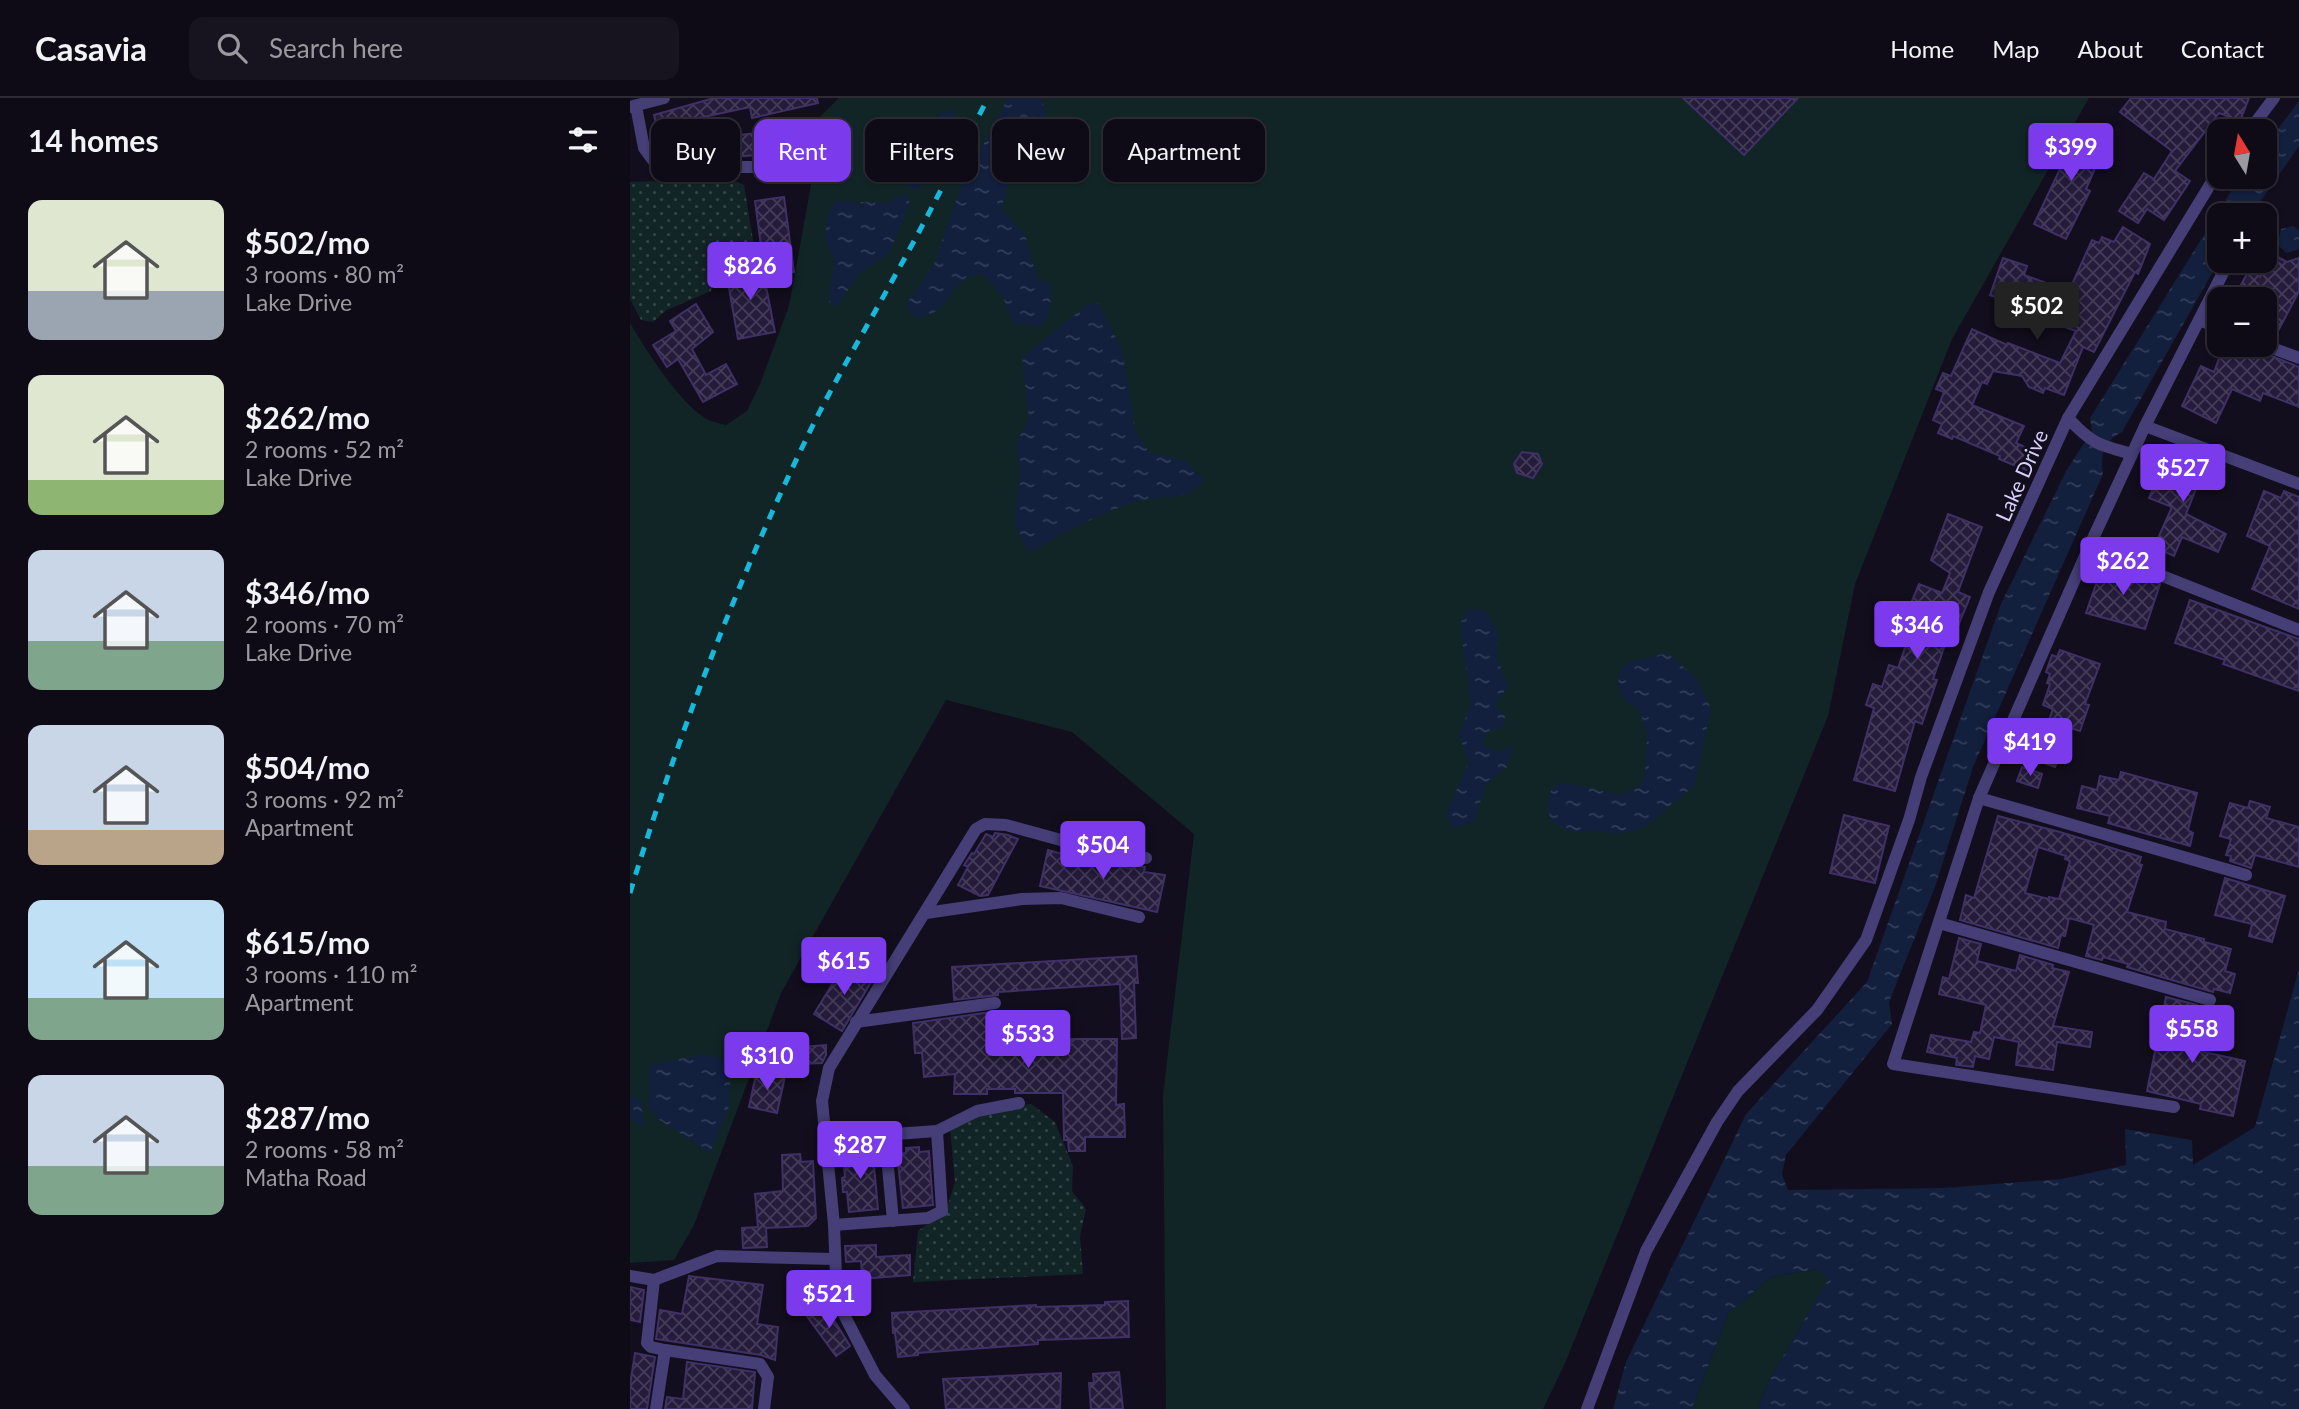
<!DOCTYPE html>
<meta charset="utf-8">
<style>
:root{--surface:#0e0a16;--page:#17131f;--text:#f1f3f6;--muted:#9b9aa1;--line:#2e2b35;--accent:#7c3aed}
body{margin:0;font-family:Lato,sans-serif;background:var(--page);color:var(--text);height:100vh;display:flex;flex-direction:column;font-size:26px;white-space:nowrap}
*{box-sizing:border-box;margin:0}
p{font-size:23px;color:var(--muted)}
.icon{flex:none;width:38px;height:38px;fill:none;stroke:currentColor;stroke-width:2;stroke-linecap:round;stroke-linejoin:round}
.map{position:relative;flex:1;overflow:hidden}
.sheet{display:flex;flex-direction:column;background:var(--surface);width:630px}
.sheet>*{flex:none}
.banner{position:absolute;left:21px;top:21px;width:665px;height:63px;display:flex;gap:14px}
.needle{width:46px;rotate:349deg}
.controls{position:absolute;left:1577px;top:21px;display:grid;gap:14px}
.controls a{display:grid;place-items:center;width:70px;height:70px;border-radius:14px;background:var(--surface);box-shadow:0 2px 5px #0004,0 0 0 2px var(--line);font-size:35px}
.price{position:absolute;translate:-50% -60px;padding:0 16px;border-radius:7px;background:var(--accent);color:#fff;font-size:23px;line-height:46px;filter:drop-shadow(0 2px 4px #0008)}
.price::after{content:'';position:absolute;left:50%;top:42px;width:21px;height:16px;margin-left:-10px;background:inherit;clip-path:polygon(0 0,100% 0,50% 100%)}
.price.active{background:#222;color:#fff}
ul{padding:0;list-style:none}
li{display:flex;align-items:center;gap:21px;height:175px;padding:0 28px}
li span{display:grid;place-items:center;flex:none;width:196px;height:140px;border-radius:14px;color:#555}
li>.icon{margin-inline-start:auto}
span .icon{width:84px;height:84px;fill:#fffc;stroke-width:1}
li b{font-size:30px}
h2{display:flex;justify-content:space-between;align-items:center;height:84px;padding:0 28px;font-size:30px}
.tag{padding:0 24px;border-radius:14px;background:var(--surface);box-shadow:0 2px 5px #0004,0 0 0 2px var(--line);font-size:24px;line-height:63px}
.tag.active{background:var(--accent);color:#fff}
header{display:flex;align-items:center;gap:42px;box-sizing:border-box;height:98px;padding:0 35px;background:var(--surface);border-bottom:2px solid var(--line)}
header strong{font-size:33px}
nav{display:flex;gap:38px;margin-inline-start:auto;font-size:24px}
.search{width:490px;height:63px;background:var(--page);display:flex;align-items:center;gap:18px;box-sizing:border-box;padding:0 24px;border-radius:14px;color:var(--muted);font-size:26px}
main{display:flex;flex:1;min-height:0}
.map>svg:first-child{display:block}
.grass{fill:#122526}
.garden{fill:url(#garden-dots)}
.water{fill:url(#water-ripples)}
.building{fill:url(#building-cross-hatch);stroke:#3f3065;stroke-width:2;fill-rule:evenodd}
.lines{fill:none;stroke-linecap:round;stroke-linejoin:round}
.minor{stroke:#453e77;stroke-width:12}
.rail{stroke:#18b8dc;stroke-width:5;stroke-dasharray:10 9;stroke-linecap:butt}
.labels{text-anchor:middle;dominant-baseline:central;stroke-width:6;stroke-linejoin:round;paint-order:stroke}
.street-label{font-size:21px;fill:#d7cffa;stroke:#120e1d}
</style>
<header>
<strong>Casavia</strong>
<div class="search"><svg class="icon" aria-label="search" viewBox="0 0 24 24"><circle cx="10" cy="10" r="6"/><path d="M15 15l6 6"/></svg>Search here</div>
<nav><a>Home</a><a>Map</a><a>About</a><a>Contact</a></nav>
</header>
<main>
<section class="sheet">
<h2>14 homes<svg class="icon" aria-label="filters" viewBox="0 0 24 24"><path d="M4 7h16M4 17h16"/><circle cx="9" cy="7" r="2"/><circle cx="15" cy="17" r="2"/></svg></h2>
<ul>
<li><span style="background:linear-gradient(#dfe7d0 65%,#9aa5b1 0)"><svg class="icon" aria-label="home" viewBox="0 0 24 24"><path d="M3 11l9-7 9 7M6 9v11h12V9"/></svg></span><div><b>$502/mo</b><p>3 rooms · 80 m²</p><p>Lake Drive</p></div></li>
<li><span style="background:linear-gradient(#dfe7d0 75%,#8fb573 0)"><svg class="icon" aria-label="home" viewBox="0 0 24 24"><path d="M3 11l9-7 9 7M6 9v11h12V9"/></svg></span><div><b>$262/mo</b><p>2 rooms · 52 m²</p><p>Lake Drive</p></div></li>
<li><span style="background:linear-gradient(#c9d6e8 65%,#7fa58c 0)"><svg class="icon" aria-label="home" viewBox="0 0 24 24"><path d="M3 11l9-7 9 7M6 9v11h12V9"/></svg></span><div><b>$346/mo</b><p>2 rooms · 70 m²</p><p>Lake Drive</p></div></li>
<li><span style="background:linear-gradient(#c9d6e8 75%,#b9a48a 0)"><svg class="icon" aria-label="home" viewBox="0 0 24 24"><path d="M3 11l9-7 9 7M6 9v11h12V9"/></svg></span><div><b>$504/mo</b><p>3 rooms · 92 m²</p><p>Apartment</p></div></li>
<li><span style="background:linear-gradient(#bfe0f5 70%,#7fa58c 0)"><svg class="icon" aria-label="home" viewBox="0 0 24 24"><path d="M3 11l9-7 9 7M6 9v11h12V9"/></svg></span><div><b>$615/mo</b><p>3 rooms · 110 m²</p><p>Apartment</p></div></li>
<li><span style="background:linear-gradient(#c9d6e8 65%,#7fa58c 0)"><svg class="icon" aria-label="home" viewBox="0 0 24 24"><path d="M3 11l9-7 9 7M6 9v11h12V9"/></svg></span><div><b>$287/mo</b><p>2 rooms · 58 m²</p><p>Matha Road</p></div></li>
</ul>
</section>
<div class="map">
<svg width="1669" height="1311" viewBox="0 0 1669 1311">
<defs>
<pattern id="garden-dots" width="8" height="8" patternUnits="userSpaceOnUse" patternTransform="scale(1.75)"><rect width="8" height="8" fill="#122526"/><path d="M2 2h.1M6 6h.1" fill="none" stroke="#344446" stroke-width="1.8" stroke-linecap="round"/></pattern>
<pattern id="water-ripples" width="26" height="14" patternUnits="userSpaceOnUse" patternTransform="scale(1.75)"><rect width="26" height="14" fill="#121f3d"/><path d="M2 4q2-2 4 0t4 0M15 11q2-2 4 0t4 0" fill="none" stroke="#343e5a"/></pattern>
<pattern id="building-cross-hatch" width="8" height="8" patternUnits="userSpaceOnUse" patternTransform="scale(1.75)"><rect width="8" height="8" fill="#251c3c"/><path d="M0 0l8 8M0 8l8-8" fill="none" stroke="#443c59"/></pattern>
</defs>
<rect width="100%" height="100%" fill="#120e1d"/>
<g class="grass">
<path d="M209 0H1459L1322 241 1225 486 1198 618 935 1265 913 1311H536L533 997 564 736 442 634 316 602 151 895 64 1127 44 1162 0 1165V225C16 252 49 304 75 320 81 324 90 325 96 327L117 313 130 286 159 208 180 93 191 18Z"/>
<path d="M1188 1171 1199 1181 1138 1284 1128 1311H1062L1098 1215 1141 1179Z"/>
</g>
<g class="garden">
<path d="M82 81 105 83 114 87 124 148 118 156 88 163 84 168V182L81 193 37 212 23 224 11 222 0 201V84Z"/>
<path d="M401 1006 425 1024 443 1068 442 1093 456 1111 450 1138 453 1176 283 1184 288 1133 316 1113 325 1084 320 1030 353 1012Z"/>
</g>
<g class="water">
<path d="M378 0H412L418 27 415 52 378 87 371 111 395 136 407 180 422 187 419 217 410 229 383 225 373 199 351 175C344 178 335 180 330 185 311 203 318 214 287 220L279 214 277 205 303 169 331 89Z"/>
<path d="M1669 3V48L1621 117H1589V163L1492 334C1474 343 1470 356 1473 376L1343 669 1305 789 1259 904 1262 926 1156 1057 1152 1076 1158 1092 1313 1090 1432 1081 1496 1067 1495 1031 1562 1042 1563 1067 1625 1029 1669 871V1311H1128L1138 1284 1198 1182 1188 1171 1141 1179 1098 1215 1062 1311H983L996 1264 1116 1016 1237 884 1371 506 1436 373 1462 333 1460 320 1605 87 1612 79H1634L1635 48Z"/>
<path d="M325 13 329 25 316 45 306 49 297 46 311 14Z"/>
<path d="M297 51 306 61 289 90 283 92 278 87 290 53Z"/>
<path d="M274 96 280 105 259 155 229 176 207 208 199 205 204 161 195 142 197 118 205 103 255 105Z"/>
<path d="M1664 128 1669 133V151L1657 155 1647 147 1651 131Z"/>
<path d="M468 205 492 252 506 335 519 354 555 363 572 379 571 387C555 402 530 397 509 403 470 414 435 435 399 454L384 425 390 374 386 345 399 320 392 259 458 206Z"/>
<path d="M839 511 855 512 869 537 866 558 878 588 865 607 875 618 873 630 856 634 853 646 867 654 883 648 877 669 856 686 844 724 822 731 817 714 839 663 829 637 841 606 830 525Z"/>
<path d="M1038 555 1068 582 1081 611 1064 688 1015 729 992 735 939 733 921 723 917 707 922 690 933 684 989 697 1006 691 1015 678 1017 636 1010 613 991 599 988 580 995 565Z"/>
<path d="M74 956 101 962 99 1008 80 1055 27 1020 19 1008 20 967Z"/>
<path d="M0 997 11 1004 14 1028 0 1022Z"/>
</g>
<g class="building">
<path d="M84 0H187L188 5 122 20 120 9 27 29 24 17Z"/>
<path d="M1053 0H1168L1114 57Z"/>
<path d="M1501 0H1619L1610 23 1589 15 1545 73 1560 83 1534 122 1517 111 1508 125 1489 113 1514 75 1524 81 1542 53 1490 14Z"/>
<path d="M1445 29 1477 43 1456 91 1460 93 1436 141 1404 126 1430 71 1428 70Z"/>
<path d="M127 35 129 57 84 60 82 40Z"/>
<path d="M154 99 164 174 135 178 125 103Z"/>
<path d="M1493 129 1520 146 1508 176 1505 174 1464 254 1453 249 1434 297 1415 290 1413 295 1399 289 1392 278 1363 273 1357 286 1352 284 1342 307 1394 328 1386 345 1408 355 1400 374 1369 361 1370 358 1323 338 1322 341 1308 335 1312 326 1303 322 1314 294 1306 291 1313 275 1321 278 1342 231 1377 247 1378 245 1430 265 1446 233 1385 211 1387 206 1360 197 1373 160 1397 168 1394 177 1439 193 1462 142 1469 145 1472 139 1484 144Z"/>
<path d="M1642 156 1657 164 1669 160V193L1647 235 1634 229V201H1615L1620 192 1611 187 1619 172 1630 179Z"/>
<path d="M132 168 145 234 108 241 96 173Z"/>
<path d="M66 206 83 234 62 251 76 277 96 266 107 286 73 304 48 261 37 269 23 247 46 233 40 223Z"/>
<path d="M1593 250 1624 261 1627 252 1669 269V309L1633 295 1630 303 1602 291 1586 325 1552 308 1571 268 1584 274Z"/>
<path d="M1543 350 1578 361 1556 416 1596 436 1588 454 1552 439 1544 458 1524 449 1542 409 1519 400 1529 376 1536 379Z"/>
<path d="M892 354 908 356 912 366 903 380 887 375 884 366Z"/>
<path d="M1634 393 1651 400 1654 393 1669 399V511L1622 491 1640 448 1617 438Z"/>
<path d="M1318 416 1352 429 1328 494 1340 499 1326 533 1321 530 1303 581 1307 582 1292 626 1285 623 1265 693 1224 682 1244 610 1236 607 1243 586 1252 589 1259 567 1268 570 1286 518 1277 515 1289 486 1312 495 1320 475 1301 462Z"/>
<path d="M1473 466 1530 486 1515 531 1456 515Z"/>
<path d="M1560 502 1669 541V593L1593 566 1595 562 1545 545Z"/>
<path d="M1430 552 1470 566 1455 606 1459 607 1450 633 1441 630 1425 669 1408 663 1424 624 1419 622 1423 611 1413 607 1420 586 1417 585 1420 576 1416 574 1422 557 1427 559Z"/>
<path d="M1392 669 1412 676 1408 690 1387 683Z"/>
<path d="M1491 674 1567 695 1558 732 1563 735 1560 748 1478 725 1480 718 1447 710 1452 688 1467 692 1470 678 1489 682Z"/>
<path d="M1620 703 1640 709 1636 720 1669 729V769L1625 757 1621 770 1600 763 1601 758 1596 757 1601 741 1590 738 1600 705 1618 710Z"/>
<path d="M1214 717 1259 728 1245 785 1200 775Z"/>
<path d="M1368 718 1430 734 1511 759 1509 766 1512 767 1497 814 1536 824 1535 831 1574 841V844L1601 851 1595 873 1605 876 1600 895 1584 891 1583 894 1497 869 1498 866 1473 859 1472 862 1456 858 1464 827 1439 820 1435 838 1431 837 1428 850 1330 822 1336 797 1344 800ZM1408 749 1436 758 1435 761 1440 763 1429 801 1419 799V801L1395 795Z"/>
<path d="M365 735 378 737 388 741 358 797 350 798 328 787 338 769 334 767 342 755 344 756 356 736 363 739Z"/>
<path d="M418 752 436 757 437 753 452 757V760L501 771 502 767 515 769 514 774 535 777 527 814 410 788Z"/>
<path d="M1595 780 1655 798 1642 844 1619 838 1622 826 1585 817Z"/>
<path d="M1329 840 1351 846 1347 863 1386 873 1390 857 1423 867 1422 870 1439 874 1423 928 1462 934 1460 949 1427 944 1423 972 1386 967 1389 944 1364 939 1359 961 1345 958 1343 969 1326 967 1327 960 1297 954 1301 937 1341 944 1344 934 1350 935 1356 907 1309 896 1313 879 1319 881Z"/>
<path d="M506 858 508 885H504L506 940 492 941 490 886 368 894V897L324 902 322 869Z"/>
<path d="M214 867 224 872 226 869 244 879 212 933 184 916Z"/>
<path d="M1536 899 1567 907 1556 950 1615 963 1603 1018 1570 1011 1571 1006 1517 993Z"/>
<path d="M369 913V941L417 940V947H441V941H487L486 1007 494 1006 495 1039H455V1053H439L438 1042H434L433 995H385V991H357V996H324L325 976 294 979 292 955H285L283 925Z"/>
<path d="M196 947V957L192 965 172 966 171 949Z"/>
<path d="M127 972 155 978 147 1015 119 1009Z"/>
<path d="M234 1047 235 1058 243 1057 248 1111 219 1114 217 1094H213L212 1080 215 1079 213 1059 223 1058V1048Z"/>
<path d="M289 1049V1054L299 1053 303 1107 273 1110 267 1056 276 1055V1050Z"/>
<path d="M170 1056 171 1064 183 1063 186 1120 178 1128 136 1130 137 1149 113 1150 112 1130 128 1129 125 1096 153 1093 152 1057Z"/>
<path d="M246 1147V1159L280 1157V1177L232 1181 231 1163 216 1164 215 1148Z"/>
<path d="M59 1178 133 1187 127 1226 148 1229 145 1262 131 1257 26 1241 30 1212 52 1216Z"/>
<path d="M0 1189 14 1192 10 1224 0 1222Z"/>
<path d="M498 1203 499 1239 408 1242V1246L288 1255V1257L268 1259 265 1235H263L262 1215 406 1207V1209L475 1207V1204Z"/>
<path d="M196 1209 220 1248 206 1258 176 1217Z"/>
<path d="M5 1255 25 1259 17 1311H0V1287Z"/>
<path d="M57 1264 125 1274 122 1311H35L37 1299 53 1301Z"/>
<path d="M489 1274 493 1311H461L459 1285H464L463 1276Z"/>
<path d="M431 1275 430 1311H316L313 1281Z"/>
</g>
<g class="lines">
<g class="minor">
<path d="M6 8 14 50 28 69H141"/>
<path d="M0 9 34 0"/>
<path d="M1619 33 1644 0"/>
<path d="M1569 222 1589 230"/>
<path d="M1634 247 1669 260"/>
<path d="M1438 320C1462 346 1469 347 1502 356"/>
<path d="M1515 328 1669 386"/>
<path d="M1459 449 1669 532"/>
<path d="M1349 700 1616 777"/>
<path d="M296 815 392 801 431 800 509 819"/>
<path d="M1309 825 1580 902"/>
<path d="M226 924 365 905"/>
<path d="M1544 1009 1263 966 1349 700 1459 449 1515 328 1599 163"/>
<path d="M255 1037 263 1123"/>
<path d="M195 1041 307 1033 347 1013 389 1005"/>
<path d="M204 1127 298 1120 312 1113 307 1033"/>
<path d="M0 1178 24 1182 87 1158 204 1161"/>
<path d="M24 1182 17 1245 21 1249 35 1252 130 1266 138 1279 134 1311"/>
<path d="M26 1311 35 1252"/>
<path d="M274 1311 245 1277 207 1203 204 1127 192 1003 199 970 346 731 355 726 376 727 482 756 516 760"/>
<path d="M957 1311 1016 1153 1087 1024 1108 993 1187 912 1236 842 1279 722 1291 679 1359 494 1438 320 1589 72"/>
</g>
<path class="rail" d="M0 795C49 634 109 478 183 327 209 275 239 225 267 174 299 117 328 58 358 0"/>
</g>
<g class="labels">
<g class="street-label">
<text transform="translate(1391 377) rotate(-66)">Lake Drive</text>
</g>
</g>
</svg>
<div class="controls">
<a><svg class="needle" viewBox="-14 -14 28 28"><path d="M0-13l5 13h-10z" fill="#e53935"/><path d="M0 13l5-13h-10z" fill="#9b9aa1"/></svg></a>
<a>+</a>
<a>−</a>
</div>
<b class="price" style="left:1441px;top:85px">$399</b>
<b class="price" style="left:120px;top:204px">$826</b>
<b class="price active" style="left:1407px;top:244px">$502</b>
<b class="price" style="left:1553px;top:406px">$527</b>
<b class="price" style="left:1493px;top:499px">$262</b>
<b class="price" style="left:1287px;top:563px">$346</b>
<b class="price" style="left:1400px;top:680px">$419</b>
<b class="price" style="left:473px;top:783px">$504</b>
<b class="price" style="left:214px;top:899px">$615</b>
<b class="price" style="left:1562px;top:967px">$558</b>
<b class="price" style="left:398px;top:972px">$533</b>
<b class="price" style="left:137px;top:994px">$310</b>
<b class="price" style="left:230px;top:1083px">$287</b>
<b class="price" style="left:199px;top:1232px">$521</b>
<div class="banner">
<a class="tag">Buy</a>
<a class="tag active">Rent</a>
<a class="tag">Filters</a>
<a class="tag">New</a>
<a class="tag">Apartment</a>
</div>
</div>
</main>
